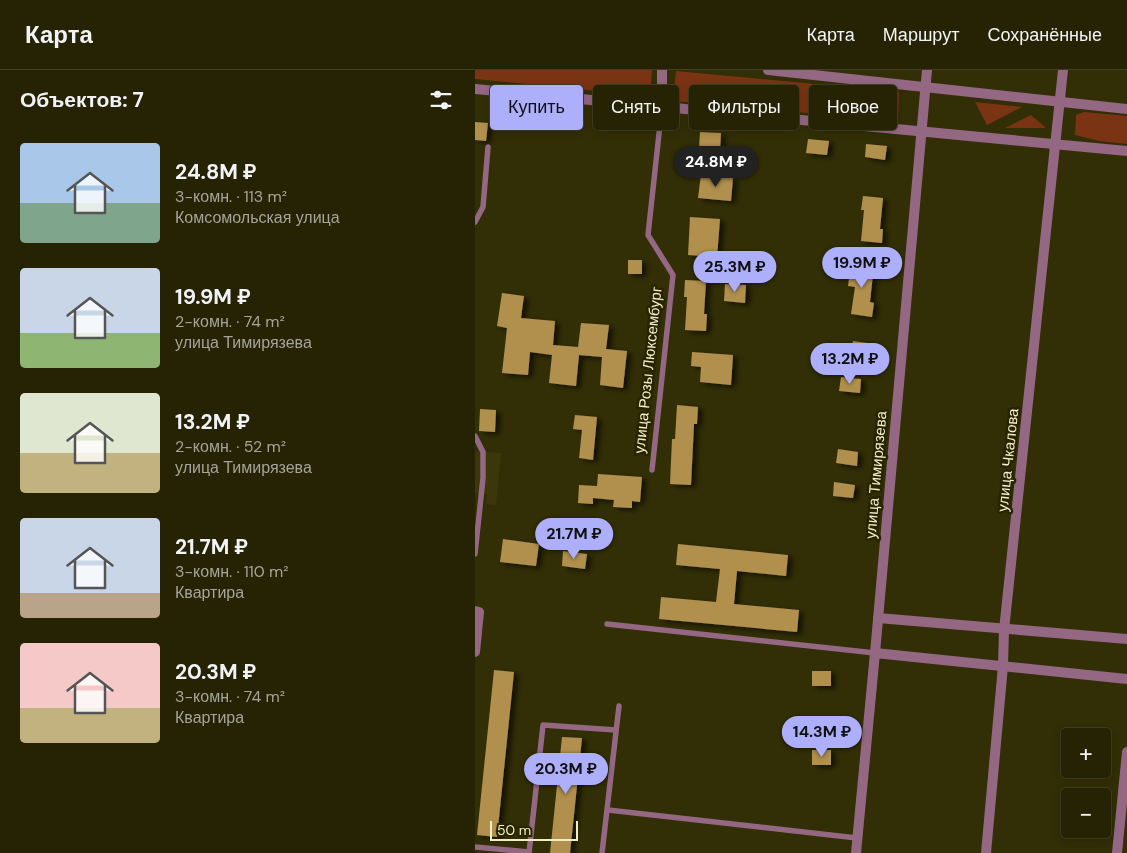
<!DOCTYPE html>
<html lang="ru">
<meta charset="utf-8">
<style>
:root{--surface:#262204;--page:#322f13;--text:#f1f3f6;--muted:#a4a49a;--line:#423f26;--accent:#adaffb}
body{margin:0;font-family:"DM Sans",sans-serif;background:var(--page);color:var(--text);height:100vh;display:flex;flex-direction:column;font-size:19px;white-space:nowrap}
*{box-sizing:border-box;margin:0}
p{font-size:16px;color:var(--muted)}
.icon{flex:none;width:28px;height:28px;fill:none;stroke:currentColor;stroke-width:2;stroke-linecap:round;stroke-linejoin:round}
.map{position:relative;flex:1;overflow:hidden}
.side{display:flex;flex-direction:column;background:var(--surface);width:475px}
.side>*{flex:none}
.guide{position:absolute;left:15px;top:15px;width:475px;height:45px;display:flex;gap:10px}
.fabs{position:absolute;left:586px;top:658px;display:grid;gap:10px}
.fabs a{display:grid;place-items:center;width:50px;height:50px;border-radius:5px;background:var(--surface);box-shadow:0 2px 8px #0003,0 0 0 1px var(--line);font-size:25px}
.scale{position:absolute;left:15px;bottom:12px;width:88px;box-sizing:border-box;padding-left:5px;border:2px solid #f0edc9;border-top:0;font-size:14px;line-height:18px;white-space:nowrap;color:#f0edc9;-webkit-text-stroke:4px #282400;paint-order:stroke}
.price{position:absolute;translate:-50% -42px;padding:0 11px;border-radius:18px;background:var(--accent);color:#111;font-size:16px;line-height:32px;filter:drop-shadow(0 1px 2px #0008)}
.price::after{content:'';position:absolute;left:50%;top:30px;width:15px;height:11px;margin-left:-8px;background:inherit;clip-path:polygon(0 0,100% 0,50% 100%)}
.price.on{background:#222;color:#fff}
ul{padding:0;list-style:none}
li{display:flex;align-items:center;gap:15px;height:125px;padding:0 20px}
li span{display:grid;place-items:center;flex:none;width:140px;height:100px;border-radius:5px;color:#555}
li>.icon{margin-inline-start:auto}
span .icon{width:60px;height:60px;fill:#fffc;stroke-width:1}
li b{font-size:21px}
h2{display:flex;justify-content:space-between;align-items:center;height:60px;padding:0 20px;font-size:21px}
.pill{padding:0 18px;border-radius:5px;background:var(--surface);box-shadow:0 2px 8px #0003,0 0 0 1px var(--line);font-size:18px;line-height:45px}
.pill.on{background:var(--accent);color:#111}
header{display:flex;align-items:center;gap:30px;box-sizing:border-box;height:70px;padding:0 25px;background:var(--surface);border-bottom:1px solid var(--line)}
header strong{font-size:24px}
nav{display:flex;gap:28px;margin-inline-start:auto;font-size:18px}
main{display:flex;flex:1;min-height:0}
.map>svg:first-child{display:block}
.built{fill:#3c370a}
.green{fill:#7a3414}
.building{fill:#b1904e;filter:url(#shadow)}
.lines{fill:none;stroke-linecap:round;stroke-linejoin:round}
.service{stroke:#946883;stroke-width:5.5}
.minor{stroke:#946883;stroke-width:10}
.tertiary{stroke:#946883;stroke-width:10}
.labels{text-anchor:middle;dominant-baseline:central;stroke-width:5;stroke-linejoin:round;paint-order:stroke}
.street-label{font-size:15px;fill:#f0edc9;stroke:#282400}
</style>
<header>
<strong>Карта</strong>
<nav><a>Карта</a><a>Маршрут</a><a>Сохранённые</a></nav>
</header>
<main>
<section class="side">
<h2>Объектов: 7<svg class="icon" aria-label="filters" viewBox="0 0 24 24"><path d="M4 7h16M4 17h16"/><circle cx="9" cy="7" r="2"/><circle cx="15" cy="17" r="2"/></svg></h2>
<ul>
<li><span style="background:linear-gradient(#a9c7e8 60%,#7fa58c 0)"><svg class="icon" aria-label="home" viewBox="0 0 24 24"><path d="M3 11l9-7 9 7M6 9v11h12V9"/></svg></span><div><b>24.8M ₽</b><p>3-комн. · 113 m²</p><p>Комсомольская улица</p></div></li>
<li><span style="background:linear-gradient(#c9d6e8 65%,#8fb573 0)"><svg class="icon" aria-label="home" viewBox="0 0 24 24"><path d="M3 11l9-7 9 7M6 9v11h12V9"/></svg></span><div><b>19.9M ₽</b><p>2-комн. · 74 m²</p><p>улица Тимирязева</p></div></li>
<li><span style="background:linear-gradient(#dfe7d0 60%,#c2b280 0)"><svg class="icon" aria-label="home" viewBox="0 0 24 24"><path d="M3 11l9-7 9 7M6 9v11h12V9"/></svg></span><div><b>13.2M ₽</b><p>2-комн. · 52 m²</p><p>улица Тимирязева</p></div></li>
<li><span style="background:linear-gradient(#c9d6e8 75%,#b9a48a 0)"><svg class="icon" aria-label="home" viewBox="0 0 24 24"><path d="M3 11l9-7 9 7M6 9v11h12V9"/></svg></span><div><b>21.7M ₽</b><p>3-комн. · 110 m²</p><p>Квартира</p></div></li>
<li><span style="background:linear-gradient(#f6c9c9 65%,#c2b280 0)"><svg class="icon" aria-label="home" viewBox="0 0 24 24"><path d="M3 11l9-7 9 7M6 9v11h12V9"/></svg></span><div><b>20.3M ₽</b><p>3-комн. · 74 m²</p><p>Квартира</p></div></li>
</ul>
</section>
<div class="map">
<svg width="652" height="783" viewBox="0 0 652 783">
<defs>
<filter id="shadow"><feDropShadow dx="4.5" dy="2.5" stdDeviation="2.5" flood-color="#0009"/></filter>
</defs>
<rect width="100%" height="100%" fill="#322e06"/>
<path class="built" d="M0 381 26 383 21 435 11 434 12 424 0 423Z"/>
<g class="green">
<path d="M0 0H177L175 26 0 9Z"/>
<path d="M201 1 424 22 423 51 198 31Z"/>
<path d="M500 32 547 37 512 55Z"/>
<path d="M609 42 652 46V74L624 71 600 65 601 45Z"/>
<path d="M556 45 571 58H530Z"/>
</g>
<g class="building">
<path d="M0 52 13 53 11 71 0 70Z"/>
<path d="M225 62 246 63 245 81 224 79Z"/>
<path d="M333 69 354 71 352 85 331 83Z"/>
<path d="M391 74 412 76 410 90 390 87Z"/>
<path d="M226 104 258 108 256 131 223 128Z"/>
<path d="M388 126 408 128 405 159H408L407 173 386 171 389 140H386Z"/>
<path d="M215 147 245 149 242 187 213 185Z"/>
<rect x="153" y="190" width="14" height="14"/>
<path d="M376 193 399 195 395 232 399 233 397 247 376 244 380 217 373 216Z"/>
<path d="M210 210 231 211 229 244H232L231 261 210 260 212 227H209Z"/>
<path d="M250 214 271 215 270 233 249 231Z"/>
<path d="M27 223 49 226 46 248 80 251 78 275 103 277 106 253 134 255 131 279 152 281 148 318 125 315 127 287 104 285 101 316 74 313 77 285 55 282 53 305 27 303 32 258 22 256Z"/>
<path d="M378 271 399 274 397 288 376 285Z"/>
<path d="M217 282 258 285 256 315 225 312 226 297 216 296Z"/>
<path d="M366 307 386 309 385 323 364 321Z"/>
<path d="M202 335 223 337 222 354H219L216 415 195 414 197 369H200Z"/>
<path d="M5 339 21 340 20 362 4 361Z"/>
<path d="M100 345 122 347 118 390 104 388 107 360 98 359Z"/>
<path d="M363 379 383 382 382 396 361 393Z"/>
<path d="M123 404 167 407 165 432 157 431V438L138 437 139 430 118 428V434L103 433 104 415 122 416Z"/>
<path d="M359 412 380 415 378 428 358 426Z"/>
<path d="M28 469 64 474 61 496 25 492Z"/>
<path d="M203 474 313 485 311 506 262 501 259 534 324 540 322 562 184 549 186 527 241 532 245 499 201 495Z"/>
<path d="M88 481 112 484 110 499 87 496Z"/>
<path d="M19 600 39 602 22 767 2 765Z"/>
<rect x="337" y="601" width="19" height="15"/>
<path d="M87 667 107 668 95 783H75Z"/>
<rect x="337" y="680" width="19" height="15"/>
</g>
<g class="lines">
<g class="service">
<path d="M0 152 8 137 13 77"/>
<path d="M0 366 8 382V408L0 484"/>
<path d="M177 400 198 205 173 165 187 36"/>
<path d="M132 554 400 583"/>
<path d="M133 740 382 768"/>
<path d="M0 777 54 782"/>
<path d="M54 783 68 655 141 660"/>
<path d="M127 783 144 636"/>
</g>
<g class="minor">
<path d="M187 36V0"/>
<path d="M0 541 4 542 0 582"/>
<path d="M403 548 652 569"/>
<path d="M400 583 652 609"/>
<path d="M511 783 528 596 529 560 588 0"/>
<path d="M642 783 652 682"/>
</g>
<g class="tertiary">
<path d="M293 0 652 39"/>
<path d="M0 19 652 81"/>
<path d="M381 783 400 583 452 0"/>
</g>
</g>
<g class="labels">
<g class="street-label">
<text transform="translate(173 300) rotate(-84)">улица Розы Люксембург</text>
<text transform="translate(533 390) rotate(-84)">улица Чкалова</text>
<text transform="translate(401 405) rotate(-85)">улица Тимирязева</text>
</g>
</g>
</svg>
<div class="fabs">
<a>+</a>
<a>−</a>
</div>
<div class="scale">50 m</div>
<b class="price on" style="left:241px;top:118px">24.8M ₽</b>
<b class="price" style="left:387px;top:219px">19.9M ₽</b>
<b class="price" style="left:260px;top:223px">25.3M ₽</b>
<b class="price" style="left:375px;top:315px">13.2M ₽</b>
<b class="price" style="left:99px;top:490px">21.7M ₽</b>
<b class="price" style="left:347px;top:688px">14.3M ₽</b>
<b class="price" style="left:91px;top:725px">20.3M ₽</b>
<div class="guide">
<a class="pill on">Купить</a>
<a class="pill">Снять</a>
<a class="pill">Фильтры</a>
<a class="pill">Новое</a>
</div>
</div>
</main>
